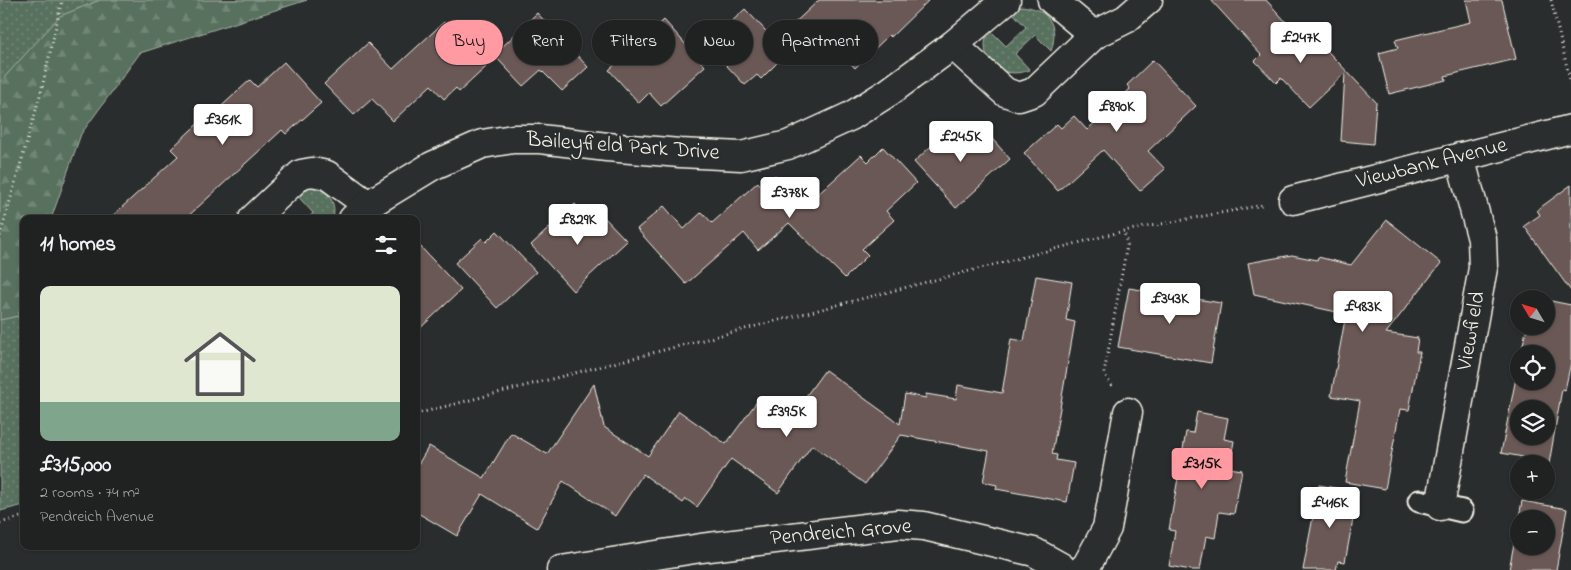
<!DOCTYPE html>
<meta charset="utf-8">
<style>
:root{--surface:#202222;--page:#282a2a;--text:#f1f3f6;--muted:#a2a4a5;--line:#3d3f40;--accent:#ff9aa2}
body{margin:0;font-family:"Indie Flower",sans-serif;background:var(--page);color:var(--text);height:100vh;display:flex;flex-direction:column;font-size:19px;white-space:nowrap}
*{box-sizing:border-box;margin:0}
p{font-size:16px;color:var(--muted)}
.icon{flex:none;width:28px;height:28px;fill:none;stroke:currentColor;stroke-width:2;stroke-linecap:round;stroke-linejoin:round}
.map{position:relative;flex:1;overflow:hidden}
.drawer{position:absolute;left:20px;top:215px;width:400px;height:335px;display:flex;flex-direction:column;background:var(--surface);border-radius:10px;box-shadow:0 1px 4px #0004,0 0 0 1px var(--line)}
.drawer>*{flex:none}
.guide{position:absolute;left:435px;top:20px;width:475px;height:45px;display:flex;gap:10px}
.needle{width:32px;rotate:308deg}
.tools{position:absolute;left:1510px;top:290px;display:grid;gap:10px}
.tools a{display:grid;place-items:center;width:45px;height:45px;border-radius:50%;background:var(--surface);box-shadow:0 1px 4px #0004,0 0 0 1px var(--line);font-size:25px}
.price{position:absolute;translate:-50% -42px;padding:0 11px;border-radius:5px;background:#fff;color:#222;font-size:16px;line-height:32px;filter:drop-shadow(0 1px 2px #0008)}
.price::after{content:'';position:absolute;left:50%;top:30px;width:15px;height:11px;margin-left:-8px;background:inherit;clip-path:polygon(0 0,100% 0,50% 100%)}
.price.on{background:var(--accent);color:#111}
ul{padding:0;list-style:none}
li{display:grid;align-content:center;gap:10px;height:265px;padding:0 20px}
li span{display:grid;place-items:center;height:155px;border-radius:10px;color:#555}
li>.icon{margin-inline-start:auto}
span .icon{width:90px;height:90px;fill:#fffc;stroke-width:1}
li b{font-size:21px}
h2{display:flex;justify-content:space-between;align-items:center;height:60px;padding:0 20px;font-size:21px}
.chip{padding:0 18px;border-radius:22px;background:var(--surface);box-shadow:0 1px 4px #0004,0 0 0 1px var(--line);font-size:18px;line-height:45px}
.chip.on{background:var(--accent);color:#111}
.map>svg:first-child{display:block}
.grass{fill:url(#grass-dots);stroke:#a6b1a4}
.forest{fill:url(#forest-firs);stroke:#a6b1a4}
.building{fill:#6a5856;stroke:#f4f1e8;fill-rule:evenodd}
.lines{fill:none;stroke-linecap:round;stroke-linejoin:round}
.lane-casing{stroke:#f4f1e8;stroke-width:25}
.street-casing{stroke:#f4f1e8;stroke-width:31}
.path{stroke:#f4f1e8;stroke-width:3;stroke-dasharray:1 4;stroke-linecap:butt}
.lane{stroke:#2a2d2e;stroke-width:21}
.street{stroke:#2a2d2e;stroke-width:28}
.labels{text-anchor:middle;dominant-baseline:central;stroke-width:5;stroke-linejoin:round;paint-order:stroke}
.street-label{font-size:22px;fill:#f4f1e8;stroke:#2a2d2e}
</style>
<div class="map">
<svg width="1571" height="570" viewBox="0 0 1571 570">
<defs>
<pattern id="grass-dots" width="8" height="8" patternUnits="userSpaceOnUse" patternTransform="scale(1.25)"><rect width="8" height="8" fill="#58715f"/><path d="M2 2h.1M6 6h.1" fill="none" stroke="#718676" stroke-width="1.8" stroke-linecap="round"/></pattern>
<pattern id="forest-firs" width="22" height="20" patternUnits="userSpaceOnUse" patternTransform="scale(1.25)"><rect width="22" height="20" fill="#58715f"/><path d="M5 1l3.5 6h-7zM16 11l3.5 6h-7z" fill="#718676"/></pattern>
</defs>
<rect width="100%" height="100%" fill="#2a2d2e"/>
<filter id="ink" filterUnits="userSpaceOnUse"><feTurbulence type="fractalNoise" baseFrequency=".02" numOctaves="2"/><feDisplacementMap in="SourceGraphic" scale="10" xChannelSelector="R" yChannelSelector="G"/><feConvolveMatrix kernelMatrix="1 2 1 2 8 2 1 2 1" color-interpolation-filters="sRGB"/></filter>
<g filter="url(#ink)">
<g class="grass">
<path d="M0 0H281L99 19 24 219V505L0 511Z"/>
<path d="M1019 6C1047 7 1060 25 1051 51L1035 35 1015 54 1030 70C1000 81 975 59 989 29L1006 46 1026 27 1009 9Z"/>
<path d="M311 186C328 190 337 201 333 219H308L313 213 294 192 302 187Z"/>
</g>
<path class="forest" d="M100 0H307L140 53 81 134 51 219H24V299L18 316 0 320V82L60 16Z"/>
<g class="building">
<path d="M819 0H929L891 37 889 35 855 68 834 46 816 63 786 31Z"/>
<path d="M1211 0H1266L1309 47 1317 40 1376 102 1373 144 1341 141 1345 73 1309 107 1281 78 1276 83 1255 61 1261 55Z"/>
<path d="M1466 0H1502L1516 59 1445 76 1446 80 1389 94 1379 53 1398 48 1395 40 1471 22Z"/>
<path d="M745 9 787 53 761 79 757 75 745 85 707 45Z"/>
<path d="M537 13 588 67 562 91 541 70 523 86 494 55Z"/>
<path d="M664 20 705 66 661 106 649 93 639 103 609 70Z"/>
<path d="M444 22 486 67 459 92 456 88 444 99 431 85 393 121 372 99 354 115 324 84 368 43 393 69Z"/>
<path d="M1153 60 1196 106 1148 151 1165 169 1140 191 1103 150 1058 191 1024 153 1057 124 1061 128 1074 116 1087 130 1130 89 1127 85Z"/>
<path d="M284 62 321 103 286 134 282 130 185 219H109L178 156 171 149 209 113 212 115 250 80 257 87Z"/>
<path d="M958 121 977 142 987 133 1010 159 956 208 914 162Z"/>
<path d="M883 147 916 183 886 211 894 220 862 249 868 255 845 278 789 223 758 250 744 233 686 284 637 229 664 206 684 229 702 212 712 223 758 182 762 187 775 175 804 207 861 155 868 162Z"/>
<path d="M1571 185V291L1524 226 1540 215 1537 210Z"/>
<path d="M575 204 594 224 603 216 627 241 573 291 531 245Z"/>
<path d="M1387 220 1441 263 1386 333 1418 338 1416 352H1420L1409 410 1400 409 1385 489 1345 482 1360 401 1331 396 1346 314 1254 294 1248 263 1292 255 1317 260 1318 257 1351 265Z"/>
<path d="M497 231 536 272 497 308 455 263 482 238 486 242Z"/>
<path d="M416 242 461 290 416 332Z"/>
<path d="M1036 276 1072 282 1066 320 1075 322 1052 454 1057 455 1056 460 1074 463 1067 502 996 489 997 485 983 482 989 451 901 435 865 484 812 445 778 493 731 459 697 507 686 499 683 503 643 474 615 516 563 481 537 528 482 494 457 536 416 512V468L429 446 484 478 511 433 547 454 594 384 604 427 648 456 679 411 726 444 761 396 790 418 825 370 900 424 905 394 926 398V394L956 399 958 385 1002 393 1011 339 1024 341Z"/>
<path d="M1129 288 1221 303 1211 363 1118 347Z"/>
<path d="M1546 300 1571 305V362L1565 390 1562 389 1549 464H1522L1523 457 1501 453 1519 363V381H1546V354H1521L1527 326H1546ZM1519 409H1546V436H1519Z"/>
<path d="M1197 412 1228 418 1224 439 1234 441 1229 468 1242 470 1234 514 1219 512 1215 538 1206 536 1200 570H1191L1169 566 1175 531 1169 530 1186 432 1193 433Z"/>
<path d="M1319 485 1358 492 1345 562 1338 561 1336 570H1303Z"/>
<path d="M1522 501 1567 509 1556 570H1509ZM1519 519H1546V546H1519Z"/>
</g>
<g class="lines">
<defs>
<path id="lane" d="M1419 501 1462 511"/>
<g id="street">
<path d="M1052 0 1094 35"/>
<path d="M953 45 1005 92 1019 97 1034 92 1094 35 1126 19 1148 0"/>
<path d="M1293 200 1571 129"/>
<path d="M253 219 301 174 312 172 327 175 368 205"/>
<path d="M353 219 368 205 432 166 482 144 513 139H540L607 147 680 153 741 156 788 145 851 116 889 92 953 45 1006 0"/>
<path d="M1440 506 1483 268 1482 239 1460 157"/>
<path d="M561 570 701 548 898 524 924 526 1034 552 1061 567 1063 570"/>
<path d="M1082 570 1087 565 1107 528 1128 412"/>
</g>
</defs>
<use href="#lane" class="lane-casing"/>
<use href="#street" class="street-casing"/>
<g class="path">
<path d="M1551 0 1571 84"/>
<path d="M0 236 41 92 62 0"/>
<path d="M1112 386 1104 374 1127 245 1124 231"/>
<path d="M416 414 1124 231 1263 205"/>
<path d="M0 523 24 516"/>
</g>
<use href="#lane" class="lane"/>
<use href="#street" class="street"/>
</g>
</g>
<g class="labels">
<g class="street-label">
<text transform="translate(623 147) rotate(4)">Baileyfield Park Drive</text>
<text transform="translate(1432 164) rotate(-14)">Viewbank Avenue</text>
<text transform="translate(1472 331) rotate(-80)">Viewfield</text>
<text transform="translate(841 533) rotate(-5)">Pendreich Grove</text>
</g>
</g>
</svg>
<div class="tools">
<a><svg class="needle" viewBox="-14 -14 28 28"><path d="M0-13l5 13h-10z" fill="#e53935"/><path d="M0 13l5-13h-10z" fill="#a2a4a5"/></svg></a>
<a><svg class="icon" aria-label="locate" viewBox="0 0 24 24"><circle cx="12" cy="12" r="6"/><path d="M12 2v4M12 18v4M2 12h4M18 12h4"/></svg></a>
<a><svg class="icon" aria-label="layers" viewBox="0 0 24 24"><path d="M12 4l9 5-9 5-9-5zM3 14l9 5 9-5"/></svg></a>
<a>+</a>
<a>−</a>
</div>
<b class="price" style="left:1301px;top:64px">£247K</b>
<b class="price" style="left:1117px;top:133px">£890K</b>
<b class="price" style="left:223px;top:146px">£361K</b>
<b class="price" style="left:961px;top:163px">£245K</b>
<b class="price" style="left:790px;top:219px">£378K</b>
<b class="price" style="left:578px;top:246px">£829K</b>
<b class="price" style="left:1170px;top:325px">£343K</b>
<b class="price" style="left:1363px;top:333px">£483K</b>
<b class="price" style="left:787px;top:438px">£395K</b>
<b class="price on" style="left:1202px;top:490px">£315K</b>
<b class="price" style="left:1330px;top:529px">£416K</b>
<div class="guide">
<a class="chip on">Buy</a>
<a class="chip">Rent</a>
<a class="chip">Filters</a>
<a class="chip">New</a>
<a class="chip">Apartment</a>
</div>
<section class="drawer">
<h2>11 homes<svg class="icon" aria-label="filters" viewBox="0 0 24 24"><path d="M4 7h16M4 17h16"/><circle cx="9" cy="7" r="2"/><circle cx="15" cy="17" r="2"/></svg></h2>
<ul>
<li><span style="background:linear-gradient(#dfe7d0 75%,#7fa58c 0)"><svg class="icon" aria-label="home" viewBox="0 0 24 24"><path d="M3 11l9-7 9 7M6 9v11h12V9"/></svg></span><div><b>£315,000</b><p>2 rooms · 74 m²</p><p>Pendreich Avenue</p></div></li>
</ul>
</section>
</div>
